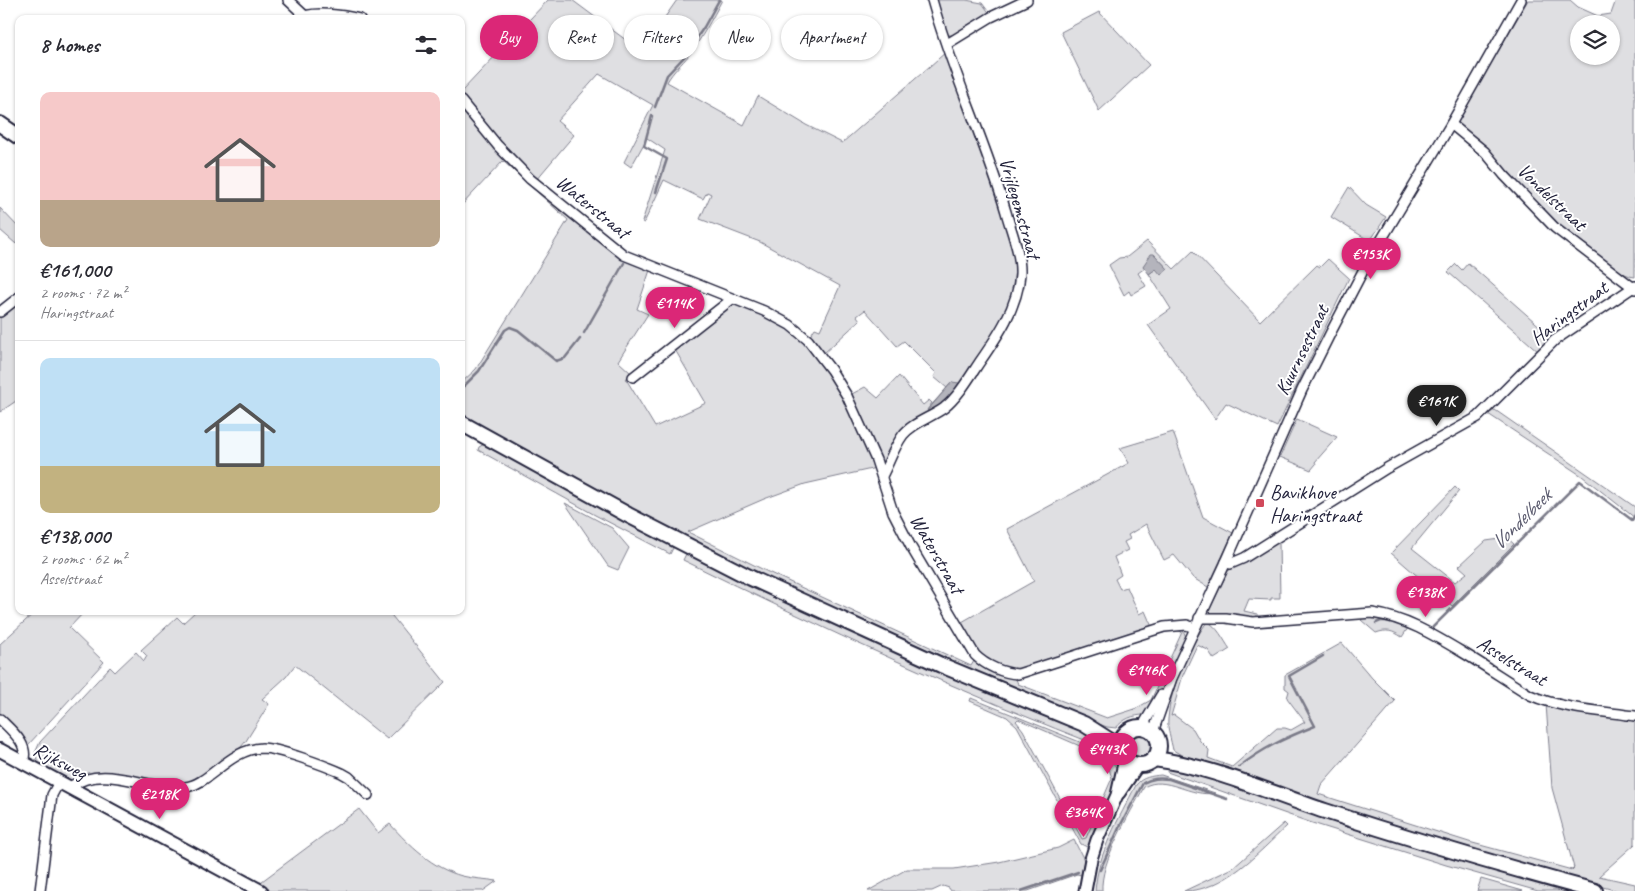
<!DOCTYPE html>
<meta charset="utf-8">
<style>
:root{--surface:#fff;--page:#f2f2f3;--text:#2b2b33;--muted:#7c7c81;--line:#e1e1e2;--accent:#db2777}
body{margin:0;font-family:Caveat,sans-serif;background:var(--page);color:var(--text);height:100vh;display:flex;flex-direction:column;font-size:19px;white-space:nowrap}
*{box-sizing:border-box;margin:0}
p{font-size:16px;color:var(--muted)}
.icon{flex:none;width:28px;height:28px;fill:none;stroke:currentColor;stroke-width:2;stroke-linecap:round;stroke-linejoin:round}
.map{position:relative;flex:1;overflow:hidden}
.sheet{position:absolute;left:15px;top:15px;width:450px;height:600px;display:flex;flex-direction:column;background:var(--surface);border-radius:10px;box-shadow:0 1px 4px #0004}
.sheet>*{flex:none}
.hud{position:absolute;left:480px;top:15px;width:475px;height:45px;display:flex;gap:10px}
.controls{position:absolute;left:1570px;top:15px;display:grid;gap:10px}
.controls a{display:grid;place-items:center;width:50px;height:50px;border-radius:50%;background:var(--surface);box-shadow:0 1px 4px #0004;font-size:25px}
.price{position:absolute;translate:-50% -42px;padding:0 11px;border-radius:18px;background:var(--accent);color:#fff;font-size:16px;line-height:32px;filter:drop-shadow(0 1px 2px #0008)}
.price::after{content:'';position:absolute;left:50%;top:30px;width:15px;height:11px;margin-left:-8px;background:inherit;clip-path:polygon(0 0,100% 0,50% 100%)}
.price.current{background:#222;color:#fff}
ul{padding:0;list-style:none}
li{display:grid;align-content:center;gap:10px;height:265px;padding:0 25px}
li+li{border-top:1px solid var(--line)}
li span{display:grid;place-items:center;height:155px;border-radius:10px;color:#555}
li>.icon{margin-inline-start:auto}
span .icon{width:90px;height:90px;fill:#fffc;stroke-width:1}
li b{font-size:21px}
h2{display:flex;justify-content:space-between;align-items:center;height:60px;padding:0 25px;font-size:21px}
.tag{padding:0 18px;border-radius:22px;background:var(--surface);box-shadow:0 1px 4px #0004;font-size:18px;line-height:45px}
.tag.current{background:var(--accent);color:#fff}
.map>svg:first-child{display:block}
.green{fill:#dfdfe2;stroke:#80808e;fill-rule:evenodd}
.water{fill:#b4b4bc;stroke:#7a7a88}
.lines{fill:none;stroke-linecap:round;stroke-linejoin:round}
.stream{stroke:#7a7a88;stroke-width:2.5}
.minor-casing{stroke:#22223b;stroke-width:12}
.tertiary-casing{stroke:#22223b;stroke-width:15}
.secondary-casing{stroke:#22223b;stroke-width:16}
.primary-casing{stroke:#22223b;stroke-width:18}
.minor{stroke:#fff;stroke-width:9}
.tertiary{stroke:#fff;stroke-width:11}
.secondary{stroke:#fff;stroke-width:12}
.primary{stroke:#fff;stroke-width:14}
.poi-dot{fill:#d1495b;stroke:#fff;stroke-width:2}
.labels{text-anchor:middle;dominant-baseline:central;stroke-width:4;stroke-linejoin:round;paint-order:stroke}
.street-label{font-size:20px;fill:#22223b;stroke:#fff}
.poi-label{font-size:20px;fill:#22223b;stroke:#fff;text-anchor:start}
.water-label{font-size:21px;font-style:italic;fill:#5c5c6f;stroke:#fff}
</style>
<div class="map">
<svg width="1635" height="891" viewBox="0 0 1635 891">
<rect width="100%" height="100%" fill="#fff"/>
<filter id="ink" filterUnits="userSpaceOnUse"><feTurbulence type="fractalNoise" baseFrequency=".02" numOctaves="2"/><feDisplacementMap in="SourceGraphic" scale="10" xChannelSelector="R" yChannelSelector="G"/><feConvolveMatrix kernelMatrix="1 2 1 2 8 2 1 2 1" color-interpolation-filters="sRGB"/></filter>
<g filter="url(#ink)">
<g class="green">
<path d="M548 0H572L634 46 646 44 677 0H722C712 19 702 38 689 55 682 64 673 71 667 82L744 125 758 96 806 125 842 143 946 52 984 152 1016 256 1017 278 1005 317 951 400 913 424 886 462 882 463 879 460 850 395 865 387 878 398 899 376 923 405 929 400 932 403 927 410 952 382 947 388 934 377 936 373 904 341 897 346 865 310 857 316 860 320 823 354 810 336 815 328 820 330 840 286 760 242 700 219 711 194 707 192 703 199 664 180 644 223 642 222 665 150 647 138 631 167 624 162 653 105 599 74 557 121 574 135 536 180 515 161 461 98V92Z"/>
<path d="M934 0H966L982 3 991 15 955 35H948L944 31Z"/>
<path d="M1528 0H1570L1578 7 1598 16 1611 14 1616 0H1632L1635 2V277C1617 278 1538 207 1523 192 1516 186 1513 177 1507 170 1502 164 1496 159 1491 154 1480 143 1465 135 1457 122ZM1579 24H1611V56H1579Z"/>
<path d="M1099 12 1149 65 1099 111 1061 32Z"/>
<path d="M461 104 522 173 650 270 637 309 648 314 618 361 631 373 626 379 655 427 706 403 674 348 733 303 740 304C756 312 775 318 789 328 830 357 855 423 876 468L805 484 764 499 688 532 768 572 971 666 974 661 999 673 1015 678 1166 628 1183 630 1186 637 1157 700 1145 715C1133 715 1123 719 1116 728L1107 727 1009 690 730 563 461 417V383L476 369 568 220 503 161 461 206ZM1175 630 1182 632 1151 700 1135 709 1107 718 1018 684 1016 679 1138 639Z"/>
<path d="M1349 187 1366 205 1386 217 1370 241 1331 217Z"/>
<path d="M0 208 19 228V237L16 244 0 230Z"/>
<path d="M1147 241 1174 269 1193 251 1260 321 1317 265 1320 267 1328 259 1349 278 1277 427 1226 403 1215 419 1148 325 1171 309 1149 274 1156 269H1168L1154 254 1143 266 1145 268 1138 273 1146 286 1131 295 1129 291 1124 295 1109 265 1119 258 1127 257Z"/>
<path d="M1468 263 1552 337 1539 352 1448 272 1456 264 1462 270Z"/>
<path d="M19 301V399L0 412V315Z"/>
<path d="M1495 410 1635 507V518L1582 476 1488 414Z"/>
<path d="M1297 419 1337 437 1315 462 1316 464 1311 470 1280 457Z"/>
<path d="M1173 432 1203 517 1233 533 1208 587 1193 578 1174 555 1164 560 1146 524 1128 535 1130 539 1124 542 1128 550 1114 557 1121 575 1115 579 1120 589 1127 587 1139 614 1145 611 1152 627 1017 672C981 663 977 653 960 623L1034 581 1007 529 1129 463 1120 448Z"/>
<path d="M486 443 591 500 595 506 630 524H636L671 544 673 548 670 554 595 515 478 450 479 447Z"/>
<path d="M1455 487 1459 491 1412 548 1455 582 1467 573 1459 566 1486 541 1507 538 1514 544 1452 606 1391 553Z"/>
<path d="M565 503 612 528 629 548 618 570 608 566Z"/>
<path d="M1281 538 1279 542 1280 598H1271V600L1249 599 1244 611 1257 614V618L1237 615 1208 616V613L1228 571Z"/>
<path d="M686 554H692L1094 733 1109 744 1110 750C964 694 823 629 683 560Z"/>
<path d="M36 611H85L69 628 104 662 28 745 0 715V644Z"/>
<path d="M196 611H388L445 682 387 739 295 665 286 677 262 699 269 704C261 716 254 729 246 741 232 760 206 775 185 785L92 774 67 781 38 764 35 753 40 742 110 667 115 672 136 652 144 661 147 656 141 650 177 617 183 623Z"/>
<path d="M1367 615 1410 625 1402 637C1393 631 1387 629 1376 633L1361 620Z"/>
<path d="M1207 622C1217 625 1224 641 1230 649L1214 659 1208 650 1197 645 1183 675 1171 716 1174 715 1193 729 1200 741 1209 750 1208 758 1232 767 1277 728H1285L1291 730 1305 722 1287 698 1289 691 1285 688V675L1342 643 1372 678 1395 701 1321 785 1318 794 1469 842 1572 870 1574 868 1552 788 1546 704 1635 718V844L1599 876 1635 884V891H1618L1580 881 1387 825 1188 759 1173 750C1171 740 1167 729 1168 719 1170 688 1189 647 1207 622Z"/>
<path d="M971 698 1107 753C1113 758 1113 767 1120 771L1091 845 1087 847 1081 844 1076 835 1017 726 1007 717 970 701ZM1018 719 1105 757 1112 778 1086 838 1082 839 1023 730 1016 721Z"/>
<circle cx="1140" cy="746" r="15"/>
<path d="M1168 764 1319 813C1330 823 1354 831 1369 830L1579 891H1538L1446 865 1309 822 1167 772Z"/>
<path d="M1161 775 1215 793C1191 798 1165 774 1144 787 1130 814 1100 861 1102 891H1095C1098 852 1119 819 1136 785 1142 777 1152 776 1161 775Z"/>
<path d="M359 809 378 833 390 824C410 846 432 868 462 876 474 879 486 879 497 881L483 891H271L258 884Z"/>
<path d="M1284 823 1287 826C1259 852 1225 891 1184 891L1233 868Z"/>
<path d="M1074 840 1084 860 1081 875 1077 874 1028 891H951L949 888 943 886 932 891H868L907 869H954L999 862 1058 848Z"/>
<path d="M1481 879 1523 891H1477Z"/>
</g>
<g class="water">
<path d="M1151 254H1154L1168 269 1161 275 1156 269 1149 274 1143 266Z"/>
<path d="M952 382 959 383C951 395 942 408 928 412L927 411Z"/>
</g>
<g class="lines">
<g class="stream">
<path d="M655 107 667 75 684 57 704 27 719 0"/>
<path d="M652 116 644 146 667 159 656 192"/>
<path d="M584 333 624 263"/>
<path d="M461 389 479 371 505 330 510 327 518 330 556 361 565 358 580 339"/>
<path d="M1376 623 1381 621H1389"/>
<path d="M1433 627 1580 481 1632 520 1635 515"/>
<path d="M1413 630 1423 635"/>
<path d="M1239 767C1263 748 1287 737 1315 726L1289 676 1323 656"/>
<path d="M1100 870 1119 828 1143 783C1152 778 1159 778 1169 779L1227 799"/>
<path d="M1021 891 1078 872"/>
</g>
<defs>
<g id="minor">
<path d="M288 0 304 15"/>
<path d="M298 19C310 10 345 15 360 19"/>
<path d="M947 44 991 17 1027 0"/>
<path d="M461 101 498 146 530 179 624 255 764 311 790 325 808 340 831 370 847 396 876 460 893 512 911 547 975 655C986 666 1003 673 1018 674L1164 627 1187 625 1194 628"/>
<path d="M1451 124 1485 152 1504 175 1555 228 1635 289"/>
<path d="M0 312 19 297"/>
<path d="M633 377 732 299"/>
<path d="M882 476C889 463 894 447 903 435 912 423 932 417 944 408 958 397 969 378 979 363 997 337 1018 307 1020 274 1021 254 1011 231 1006 212 985 140 952 72 932 0"/>
<path d="M1226 562 1230 564 1244 558 1387 468 1478 417 1555 340 1635 286"/>
<path d="M1199 618H1226L1253 622 1372 613C1407 618 1437 637 1467 655 1488 668 1509 682 1530 695 1562 709 1600 711 1635 716"/>
<path d="M0 719C11 730 30 745 23 762"/>
<path d="M1142 727 1161 695"/>
<path d="M1153 732 1172 678 1226 562 1302 390 1331 332 1365 267 1451 124 1521 0"/>
<path d="M70 787C105 762 147 791 185 787 209 785 229 749 262 748 278 748 326 766 342 773L349 777 368 795"/>
<path d="M40 891 52 795 59 782"/>
</g>
<g id="tertiary">
<path d="M1119 793 1138 765"/>
<path d="M1085 891 1091 859 1097 840 1117 795 1125 759"/>
</g>
<path id="secondary" d="M0 750 261 891"/>
<g id="primary">
<path d="M0 124 19 137"/>
<path d="M461 423 628 515 751 578 941 665 1084 724 1120 747"/>
<circle cx="1140" cy="746" r="19"/>
<path d="M1154 759C1211 766 1270 793 1325 811 1414 840 1505 867 1595 891"/>
</g>
</defs>
<use href="#minor" class="minor-casing"/>
<use href="#tertiary" class="tertiary-casing"/>
<use href="#secondary" class="secondary-casing"/>
<use href="#primary" class="primary-casing"/>
<use href="#minor" class="minor"/>
<use href="#tertiary" class="tertiary"/>
<use href="#secondary" class="secondary"/>
<use href="#primary" class="primary"/>
</g>
</g>
<rect class="poi-dot" x="1255" y="498" width="10" height="10" rx="2.5"/>
<g class="labels">
<g class="street-label">
<text transform="translate(1552 197) rotate(44)">Vondelstraat</text>
<text transform="translate(593 207) rotate(39)">Waterstraat</text>
<text transform="translate(1020 208) rotate(74)">Vrijlegemstraat</text>
<text transform="translate(1569 313) rotate(-37)">Haringstraat</text>
<text transform="translate(1302 350) rotate(-64)">Kuurnsestraat</text>
<text transform="translate(937 554) rotate(60)">Waterstraat</text>
<text transform="translate(1512 661) rotate(31)">Asselstraat</text>
<text transform="translate(60 761) rotate(28)">Rijksweg</text>
</g>
<g class="poi-label">
<text x="1270" y="492">Bavikhove<tspan x="1270" dy="23">Haringstraat</tspan></text>
</g>
<g class="water-label">
<text transform="translate(1521 519) rotate(-45)">Vondelbeek</text>
</g>
</g>
</svg>
<div class="controls">
<a><svg class="icon" aria-label="layers" viewBox="0 0 24 24"><path d="M12 4l9 5-9 5-9-5zM3 14l9 5 9-5"/></svg></a>
</div>
<b class="price" style="left:1371px;top:280px">€153K</b>
<b class="price" style="left:675px;top:329px">€114K</b>
<b class="price current" style="left:1437px;top:427px">€161K</b>
<b class="price" style="left:1426px;top:618px">€138K</b>
<b class="price" style="left:1147px;top:696px">€146K</b>
<b class="price" style="left:1108px;top:775px">€443K</b>
<b class="price" style="left:160px;top:820px">€218K</b>
<b class="price" style="left:1084px;top:838px">€364K</b>
<div class="hud">
<a class="tag current">Buy</a>
<a class="tag">Rent</a>
<a class="tag">Filters</a>
<a class="tag">New</a>
<a class="tag">Apartment</a>
</div>
<section class="sheet">
<h2>8 homes<svg class="icon" aria-label="filters" viewBox="0 0 24 24"><path d="M4 7h16M4 17h16"/><circle cx="9" cy="7" r="2"/><circle cx="15" cy="17" r="2"/></svg></h2>
<ul>
<li><span style="background:linear-gradient(#f6c9c9 70%,#b9a48a 0)"><svg class="icon" aria-label="home" viewBox="0 0 24 24"><path d="M3 11l9-7 9 7M6 9v11h12V9"/></svg></span><div><b>€161,000</b><p>2 rooms · 72 m²</p><p>Haringstraat</p></div></li>
<li><span style="background:linear-gradient(#bfe0f5 70%,#c2b280 0)"><svg class="icon" aria-label="home" viewBox="0 0 24 24"><path d="M3 11l9-7 9 7M6 9v11h12V9"/></svg></span><div><b>€138,000</b><p>2 rooms · 62 m²</p><p>Asselstraat</p></div></li>
</ul>
</section>
</div>
